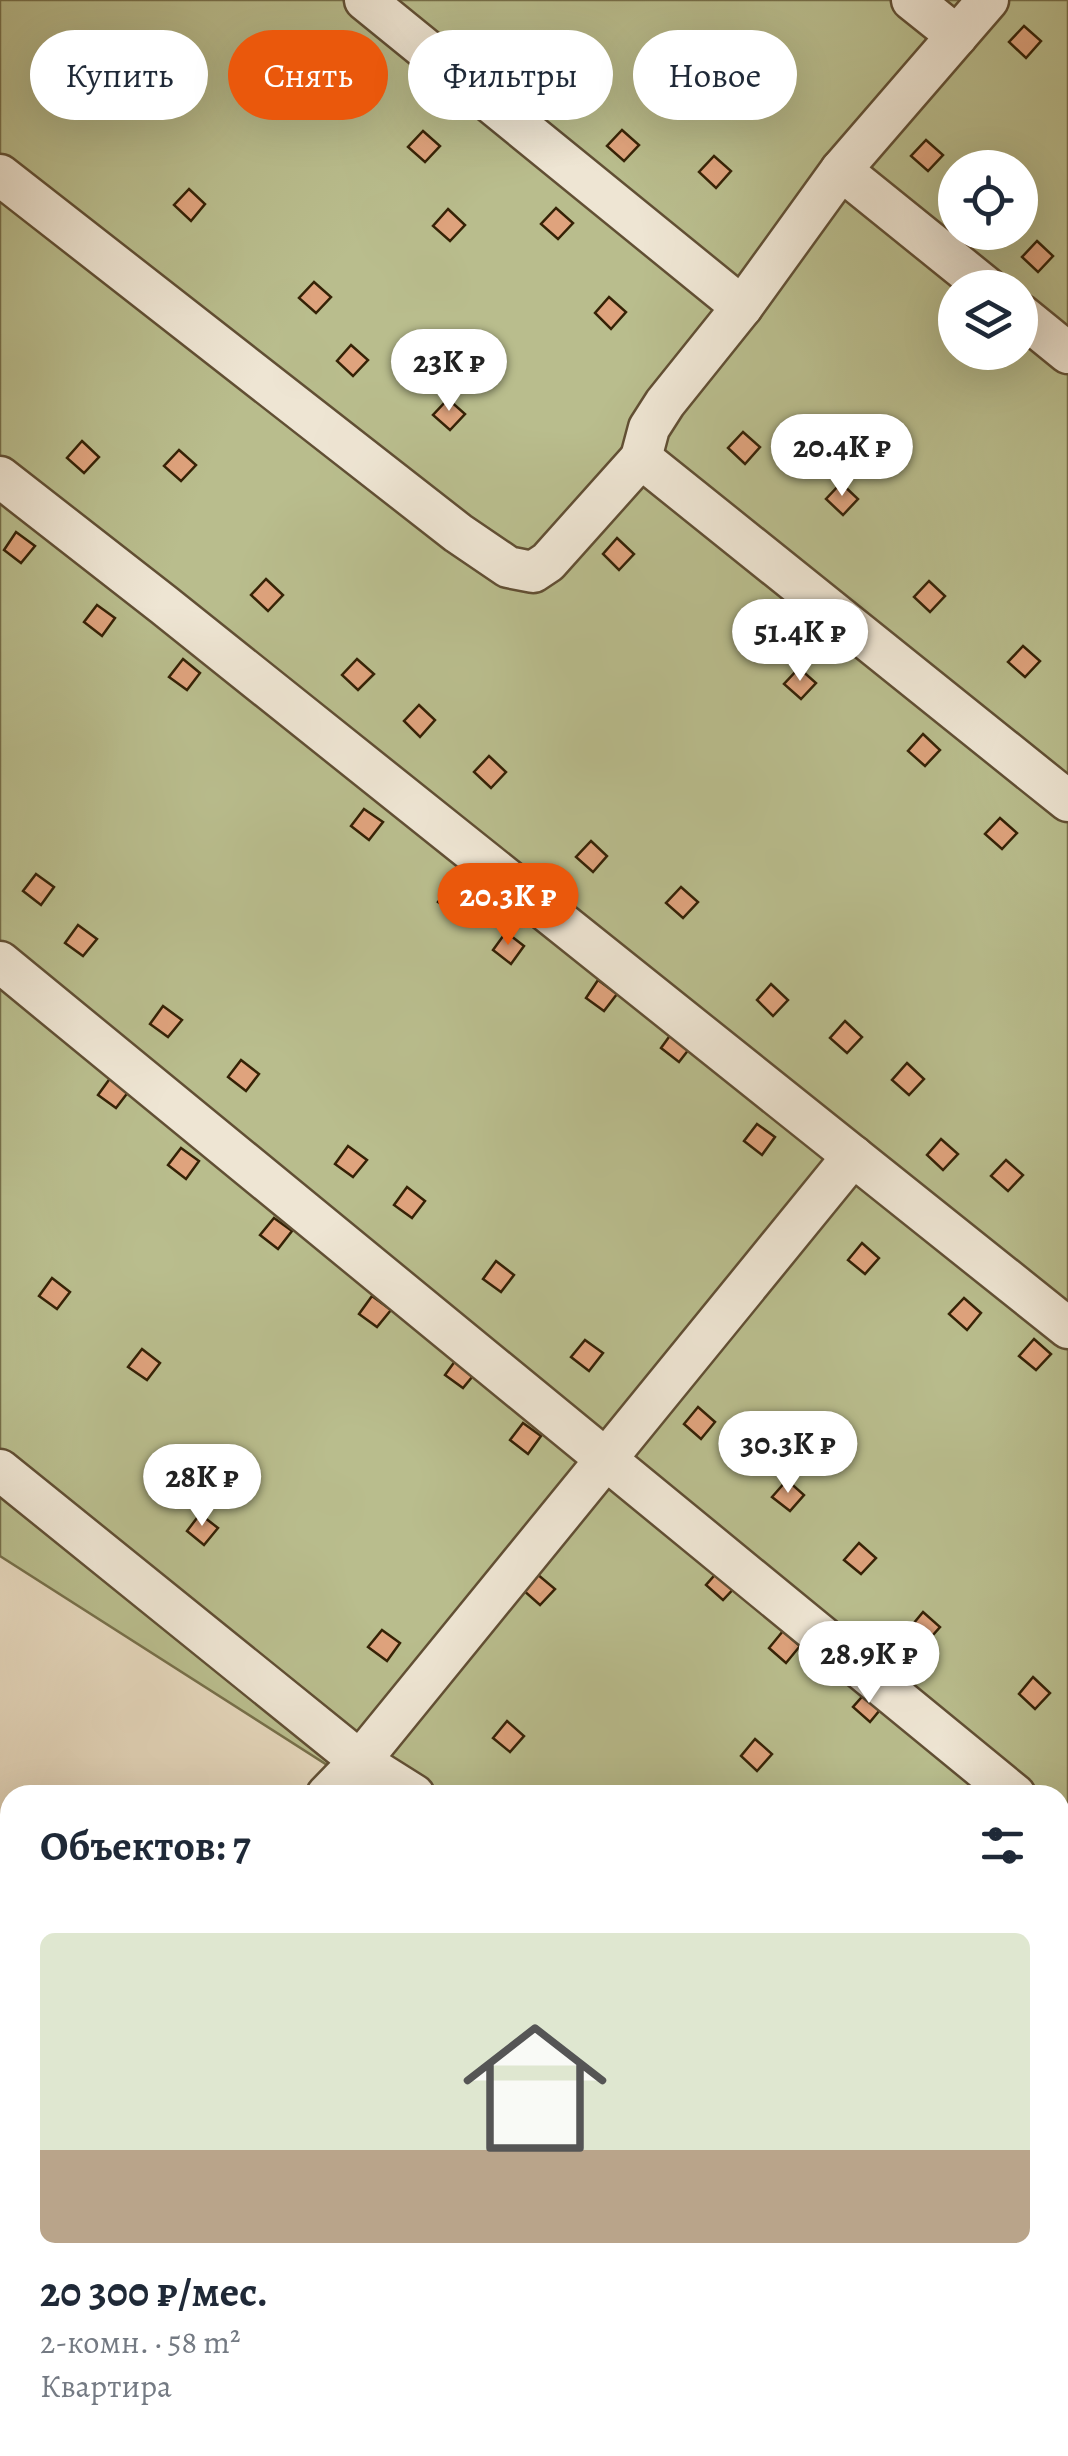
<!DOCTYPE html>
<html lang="ru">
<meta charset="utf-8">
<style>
:root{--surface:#fff;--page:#f2f2f3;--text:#1f2937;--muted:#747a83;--line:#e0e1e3;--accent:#ea580c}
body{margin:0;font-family:Alegreya,serif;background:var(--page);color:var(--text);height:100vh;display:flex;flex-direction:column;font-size:38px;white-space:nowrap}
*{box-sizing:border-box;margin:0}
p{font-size:32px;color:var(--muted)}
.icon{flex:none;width:55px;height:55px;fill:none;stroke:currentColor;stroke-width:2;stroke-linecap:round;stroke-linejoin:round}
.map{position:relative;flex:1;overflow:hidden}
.details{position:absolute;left:0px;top:1785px;width:1070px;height:672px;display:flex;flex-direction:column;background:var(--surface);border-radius:30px 30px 0 0;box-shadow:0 10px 40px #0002}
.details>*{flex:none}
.guide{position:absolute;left:30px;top:30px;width:1010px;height:90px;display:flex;gap:20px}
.buttons{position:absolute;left:938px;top:150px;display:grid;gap:20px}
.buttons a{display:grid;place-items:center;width:100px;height:100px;border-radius:50%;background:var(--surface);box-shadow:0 10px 40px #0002;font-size:50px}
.price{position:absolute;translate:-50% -85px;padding:0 22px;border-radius:35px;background:#fff;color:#222;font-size:32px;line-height:65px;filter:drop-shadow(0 2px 5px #0008)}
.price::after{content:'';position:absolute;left:50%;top:60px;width:30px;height:22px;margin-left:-15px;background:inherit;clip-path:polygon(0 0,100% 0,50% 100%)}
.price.on{background:var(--accent);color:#fff}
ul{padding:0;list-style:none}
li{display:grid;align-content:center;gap:20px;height:530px;padding:0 40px}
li+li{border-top:2px solid var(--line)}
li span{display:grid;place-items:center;height:310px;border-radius:15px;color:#555}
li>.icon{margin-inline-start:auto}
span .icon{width:180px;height:180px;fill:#fffc;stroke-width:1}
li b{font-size:42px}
h2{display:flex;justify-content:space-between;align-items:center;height:120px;padding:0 40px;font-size:42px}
.chip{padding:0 35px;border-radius:45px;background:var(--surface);box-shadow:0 10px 40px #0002;font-size:35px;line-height:90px}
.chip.on{background:var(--accent);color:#fff}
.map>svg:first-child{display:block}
.green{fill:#b9bd8d;stroke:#77704a;stroke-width:2.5;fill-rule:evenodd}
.building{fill:#dfa37d;stroke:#352206;stroke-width:2.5}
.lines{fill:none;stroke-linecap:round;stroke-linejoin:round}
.minor-casing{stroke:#614f34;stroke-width:45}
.minor{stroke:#eee5d3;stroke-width:40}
</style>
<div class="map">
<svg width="1068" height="2456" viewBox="0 0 1068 2456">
<rect width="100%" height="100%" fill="#e5d7bc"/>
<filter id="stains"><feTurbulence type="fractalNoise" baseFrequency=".002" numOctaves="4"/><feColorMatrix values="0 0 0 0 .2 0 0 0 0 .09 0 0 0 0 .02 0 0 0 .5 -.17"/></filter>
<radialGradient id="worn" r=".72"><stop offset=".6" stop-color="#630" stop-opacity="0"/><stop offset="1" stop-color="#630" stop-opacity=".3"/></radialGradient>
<path class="green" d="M0 0H1068V2456H670L677 2448H1060V1795H374L0 1556ZM955 168H1020V232H955ZM955 288H1020V352H955Z"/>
<g class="building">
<path d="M1024 26 1041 41 1026 58 1009 42Z"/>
<path d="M524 59 541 74 526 90 509 75Z"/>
<path d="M271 79 288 94 273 110 256 95Z"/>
<path d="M622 130 639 145 624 161 607 146Z"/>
<path d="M423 131 440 146 425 162 408 147Z"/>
<path d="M926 140 943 155 928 171 911 156Z"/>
<path d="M714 156 731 171 716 188 699 172Z"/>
<path d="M189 189 205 204 191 221 174 205Z"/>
<path d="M556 208 573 223 558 239 541 224Z"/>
<path d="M448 209 465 225 450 241 433 226Z"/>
<path d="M1037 241 1053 256 1038 272 1022 257Z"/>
<path d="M314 282 331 297 316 313 299 298Z"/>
<path d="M609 297 626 312 611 329 595 313Z"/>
<path d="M351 345 368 360 353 376 337 361Z"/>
<path d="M448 399 465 414 450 430 433 415Z"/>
<path d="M743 432 760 447 745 464 728 448Z"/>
<path d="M82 441 99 457 84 473 67 458Z"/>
<path d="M179 450 196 465 181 481 164 466Z"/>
<path d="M841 483 858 499 843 515 826 499Z"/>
<path d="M16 532 35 546 21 563 4 550Z"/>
<path d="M617 538 634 554 619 570 603 554Z"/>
<path d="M266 579 283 595 268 611 251 595Z"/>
<path d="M929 581 945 596 930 612 914 597Z"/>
<path d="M97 605 115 618 102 636 84 622Z"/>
<path d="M752 630 769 645 755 661 738 646Z"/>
<path d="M1023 646 1040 661 1025 677 1008 662Z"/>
<path d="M183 659 200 673 187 690 169 677Z"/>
<path d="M357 659 374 674 358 690 342 675Z"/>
<path d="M799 668 816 683 801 699 784 684Z"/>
<path d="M419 705 435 720 420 737 404 721Z"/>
<path d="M923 734 940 750 925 766 908 751Z"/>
<path d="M489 756 506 772 491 788 474 772Z"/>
<path d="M364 809 383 822 369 840 351 826Z"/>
<path d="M1000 818 1017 833 1002 849 985 834Z"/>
<path d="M591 841 607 856 593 872 576 857Z"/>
<path d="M36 874 54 887 41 905 23 891Z"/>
<path d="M452 884 470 898 457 916 438 902Z"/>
<path d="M681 887 698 902 683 918 666 903Z"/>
<path d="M78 925 97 939 83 956 65 943Z"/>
<path d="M506 932 524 946 511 964 493 950Z"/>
<path d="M598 980 617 994 604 1011 586 998Z"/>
<path d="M771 984 788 1000 773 1016 757 1000Z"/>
<path d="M163 1006 182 1020 168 1037 150 1024Z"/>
<path d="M845 1021 862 1037 847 1053 830 1038Z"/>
<path d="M674 1030 693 1044 679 1062 661 1048Z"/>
<path d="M241 1060 259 1074 246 1091 228 1077Z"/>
<path d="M907 1063 924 1079 909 1095 892 1080Z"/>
<path d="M111 1077 129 1091 116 1108 98 1095Z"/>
<path d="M757 1124 775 1137 762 1155 744 1141Z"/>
<path d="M941 1139 958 1154 943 1170 927 1155Z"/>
<path d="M348 1146 367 1160 353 1177 335 1164Z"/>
<path d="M181 1148 199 1161 186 1179 168 1165Z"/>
<path d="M1006 1160 1023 1175 1008 1191 991 1176Z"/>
<path d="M407 1187 425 1201 412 1218 394 1205Z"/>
<path d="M274 1218 292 1231 278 1249 260 1235Z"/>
<path d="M862 1243 879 1258 865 1274 848 1260Z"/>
<path d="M496 1261 514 1275 501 1292 483 1279Z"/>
<path d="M52 1278 70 1292 57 1309 39 1296Z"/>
<path d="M372 1296 391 1310 377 1327 359 1314Z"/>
<path d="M964 1298 981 1313 967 1330 949 1314Z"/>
<path d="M1034 1339 1051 1354 1036 1370 1019 1356Z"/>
<path d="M585 1340 603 1353 589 1371 571 1357Z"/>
<path d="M142 1349 160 1363 147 1380 128 1367Z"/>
<path d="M458 1357 477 1371 463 1388 445 1375Z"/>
<path d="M698 1407 715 1422 701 1439 684 1424Z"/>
<path d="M523 1423 541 1436 528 1454 510 1440Z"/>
<path d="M787 1480 804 1495 790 1511 772 1497Z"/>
<path d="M200 1514 218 1528 204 1545 187 1531Z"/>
<path d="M859 1543 876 1558 861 1574 844 1560Z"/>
<path d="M720 1569 738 1584 723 1600 706 1585Z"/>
<path d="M537 1574 555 1589 540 1605 523 1590Z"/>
<path d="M923 1612 940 1627 925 1644 909 1629Z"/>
<path d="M382 1630 400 1643 387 1661 368 1647Z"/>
<path d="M783 1631 800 1646 786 1663 769 1648Z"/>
<path d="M1033 1677 1050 1693 1035 1709 1019 1694Z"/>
<path d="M868 1690 884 1705 870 1722 853 1707Z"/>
<path d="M507 1721 524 1736 510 1752 493 1738Z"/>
<path d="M755 1739 772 1754 757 1771 741 1756Z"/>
</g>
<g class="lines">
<defs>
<g id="minor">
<path d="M365 0 742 307"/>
<path d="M912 0 957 36"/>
<path d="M841 170 987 288"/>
<path d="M0 175 458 533 508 567 533 572 548 562 641 458 1068 801"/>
<path d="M1020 314 1068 353"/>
<path d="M641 458 649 428 665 403 742 307 841 170 988 0"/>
<path d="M0 477 164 605 1068 1328"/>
<path d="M0 962 1015 1795"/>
<path d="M0 1470 360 1761 414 1795"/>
<path d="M327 1795 360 1761 853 1156"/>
<path d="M1060 1832 1068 1839"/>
<path d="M0 2149 10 2138"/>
<path d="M1060 2229 1068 2234"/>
<path d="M647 2456 653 2448"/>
</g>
</defs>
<use href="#minor" class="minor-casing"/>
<use href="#minor" class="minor"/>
</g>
<rect width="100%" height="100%" filter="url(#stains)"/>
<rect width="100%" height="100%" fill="url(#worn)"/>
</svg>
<div class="buttons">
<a><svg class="icon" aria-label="locate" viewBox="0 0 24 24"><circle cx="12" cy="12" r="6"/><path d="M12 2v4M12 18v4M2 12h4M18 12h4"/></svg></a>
<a><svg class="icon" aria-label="layers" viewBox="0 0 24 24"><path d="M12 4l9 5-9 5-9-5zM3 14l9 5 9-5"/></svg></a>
</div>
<b class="price" style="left:449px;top:414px">23K ₽</b>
<b class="price" style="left:842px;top:499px">20.4K ₽</b>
<b class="price" style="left:800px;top:684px">51.4K ₽</b>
<b class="price on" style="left:508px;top:948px">20.3K ₽</b>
<b class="price" style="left:788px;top:1496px">30.3K ₽</b>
<b class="price" style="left:202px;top:1529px">28K ₽</b>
<b class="price" style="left:869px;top:1706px">28.9K ₽</b>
<div class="guide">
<a class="chip">Купить</a>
<a class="chip on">Снять</a>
<a class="chip">Фильтры</a>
<a class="chip">Новое</a>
</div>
<section class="details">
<h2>Объектов: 7<svg class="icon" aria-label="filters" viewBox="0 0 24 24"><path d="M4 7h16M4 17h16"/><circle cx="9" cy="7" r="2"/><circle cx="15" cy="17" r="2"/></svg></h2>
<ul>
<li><span style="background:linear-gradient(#dfe7d0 70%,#b9a48a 0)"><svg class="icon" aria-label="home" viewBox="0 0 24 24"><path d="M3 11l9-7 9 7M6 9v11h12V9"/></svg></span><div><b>20 300 ₽/мес.</b><p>2-комн. · 58 m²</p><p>Квартира</p></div></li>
</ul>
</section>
</div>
